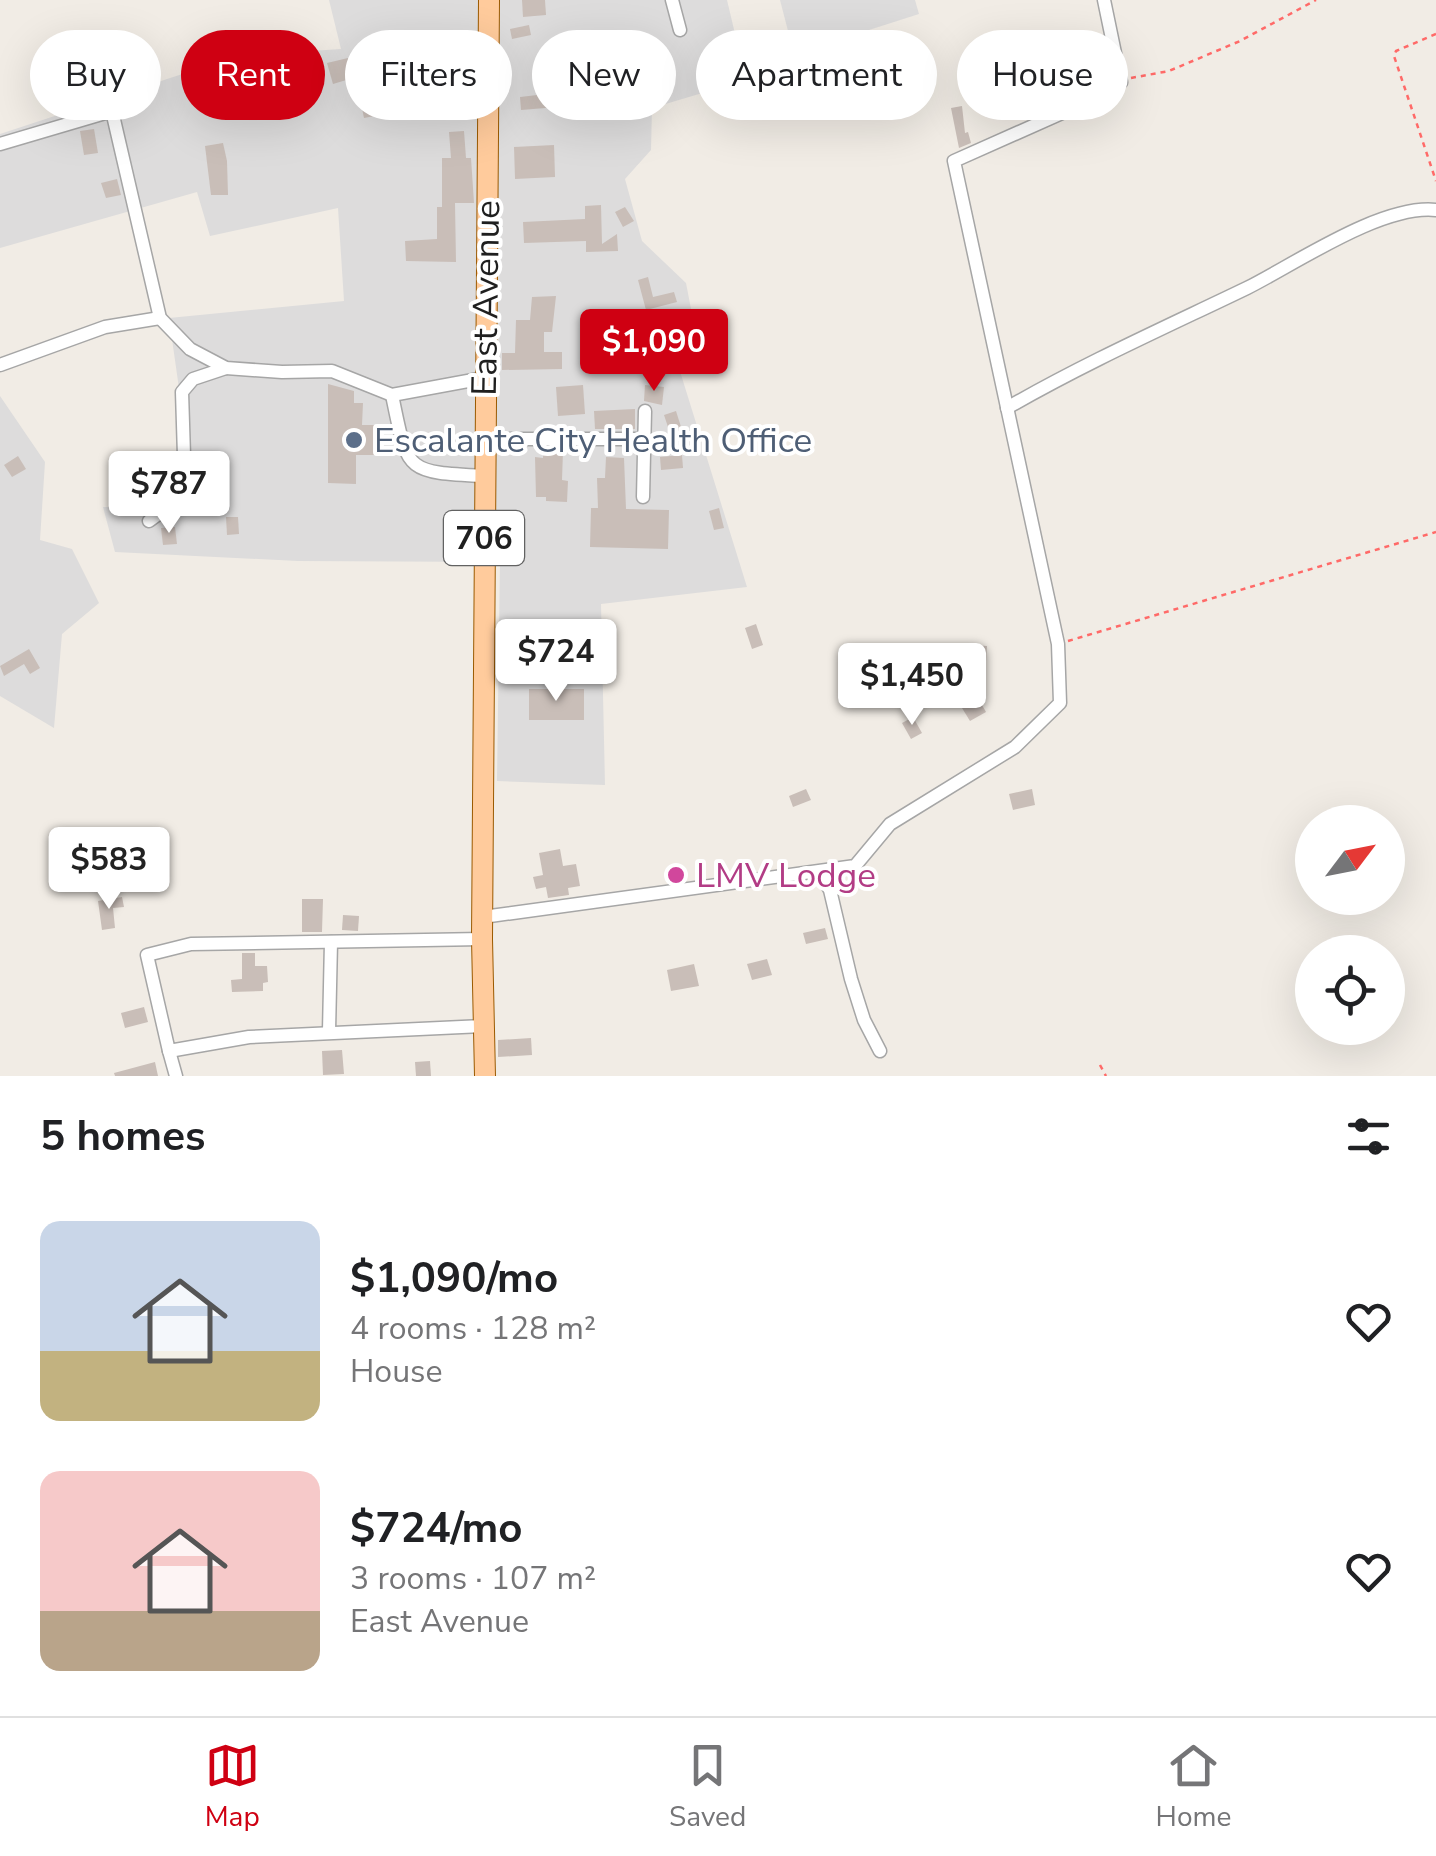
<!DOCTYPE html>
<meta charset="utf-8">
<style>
:root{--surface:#fff;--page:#f6f6f6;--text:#202124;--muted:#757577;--line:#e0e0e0;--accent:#cf0012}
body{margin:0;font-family:"Nunito Sans",sans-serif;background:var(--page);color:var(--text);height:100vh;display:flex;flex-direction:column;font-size:38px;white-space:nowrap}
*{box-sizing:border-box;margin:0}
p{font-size:32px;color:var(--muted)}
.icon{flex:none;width:55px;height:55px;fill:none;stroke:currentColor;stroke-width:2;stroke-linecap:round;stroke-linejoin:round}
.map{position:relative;height:1076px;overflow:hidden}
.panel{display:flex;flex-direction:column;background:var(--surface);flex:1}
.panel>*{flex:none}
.guide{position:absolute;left:30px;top:30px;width:1378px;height:90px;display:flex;gap:20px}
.needle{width:65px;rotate:58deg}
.buttons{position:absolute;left:1295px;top:805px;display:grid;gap:20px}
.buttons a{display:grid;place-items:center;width:110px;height:110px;border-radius:50%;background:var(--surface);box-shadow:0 10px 40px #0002;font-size:50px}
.price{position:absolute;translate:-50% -85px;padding:0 22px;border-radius:10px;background:#fff;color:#222;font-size:32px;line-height:65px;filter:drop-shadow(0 2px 5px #0008)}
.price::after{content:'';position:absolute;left:50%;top:60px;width:30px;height:22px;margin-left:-15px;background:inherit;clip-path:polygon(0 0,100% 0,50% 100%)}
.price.current{background:var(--accent);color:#fff}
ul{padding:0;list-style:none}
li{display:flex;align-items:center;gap:30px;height:250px;padding:0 40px}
li span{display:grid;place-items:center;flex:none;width:280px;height:200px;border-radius:20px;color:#555}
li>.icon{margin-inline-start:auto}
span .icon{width:120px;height:120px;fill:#fffc;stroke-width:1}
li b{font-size:42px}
h2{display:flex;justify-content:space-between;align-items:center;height:120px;padding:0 40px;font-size:42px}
.pill{padding:0 35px;border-radius:45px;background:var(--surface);box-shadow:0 10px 40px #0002;font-size:35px;line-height:90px}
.pill.current{background:var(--accent);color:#fff}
.dock{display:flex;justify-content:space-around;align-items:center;height:140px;border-top:2px solid var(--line);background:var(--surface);font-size:28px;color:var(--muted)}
.dock a{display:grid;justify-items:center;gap:5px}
.dock .current{color:var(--accent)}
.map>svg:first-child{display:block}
.residential{fill:#dddcdc}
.building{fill:#c9beb8}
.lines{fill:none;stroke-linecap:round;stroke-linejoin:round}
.street-casing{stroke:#a6a6a6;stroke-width:15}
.primary-casing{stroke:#9b5a00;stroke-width:22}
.path{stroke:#ff6a68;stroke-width:2.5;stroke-dasharray:5 5;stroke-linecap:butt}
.street{stroke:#fff;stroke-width:12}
.primary{stroke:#ffcb9c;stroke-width:20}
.service-dot{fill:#5c6f8a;stroke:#fff;stroke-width:4}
.hotel-dot{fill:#d1479c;stroke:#fff;stroke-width:4}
.labels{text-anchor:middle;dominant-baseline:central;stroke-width:8;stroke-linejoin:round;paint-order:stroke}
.shield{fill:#fff;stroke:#626262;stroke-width:2.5}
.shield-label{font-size:32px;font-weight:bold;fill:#1f1f1f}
.street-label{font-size:35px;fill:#1f1f1f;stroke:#fff}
.service-label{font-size:35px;fill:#4e5e75;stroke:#fff;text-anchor:start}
.hotel-label{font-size:35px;fill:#b23c85;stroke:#fff;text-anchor:start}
</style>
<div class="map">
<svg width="1436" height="1076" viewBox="0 0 1436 1076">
<rect width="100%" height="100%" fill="#f1ece5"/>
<g class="residential">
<path d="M329 0H727L746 80 652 108 651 150 625 179 642 241 686 283 692 314 665 323 747 587 601 604 605 785 497 781 500 562 298 561 115 552 103 507 196 508 169 318 344 301 338 208 210 236 197 192 0 248V134L237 56 341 49Z"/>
<path d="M780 0H915L919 14 794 54Z"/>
<path d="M0 396 45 462 40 540 72 549 99 603 62 634 54 728 0 696Z"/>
</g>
<g class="building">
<path d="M522 0H545L546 15 523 17Z"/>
<path d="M529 25 531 35 512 39 510 29Z"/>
<path d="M402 34 406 54 390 57 386 37Z"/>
<path d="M442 44 446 57 432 62 428 49Z"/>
<path d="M670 54 673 65 666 67 670 81 650 87 643 62Z"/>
<path d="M348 58 353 78 333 84 327 63Z"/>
<path d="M293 59 297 72 281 77 277 64Z"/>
<path d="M462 76 463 89 442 90V77Z"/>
<path d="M579 85 582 105 521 110 520 97 546 94 545 89Z"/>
<path d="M385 89 390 113 364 118 359 94Z"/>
<path d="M962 106 965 133 968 132 971 143 959 148 951 108Z"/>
<path d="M94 129 98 153 84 155 80 131Z"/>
<path d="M464 131 466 158H471L474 203H455L456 262 406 261 405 241 437 239V207H442V158H451L449 132Z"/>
<path d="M223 143 227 161 228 195H211L205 146Z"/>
<path d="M554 145 555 177 515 179 514 147Z"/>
<path d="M117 179 121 195 106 198 101 183Z"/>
<path d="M601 205 602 244 617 234 618 251 586 252V241L524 243 523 222 585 219V206Z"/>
<path d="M625 207 634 221 623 227 615 212Z"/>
<path d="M648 277 653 297 674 292 677 302 646 310 638 280Z"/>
<path d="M556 296 552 332H544V352H562V369L502 370V353H515L516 320H530L532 297Z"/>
<path d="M636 318H648V335H635Z"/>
<path d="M649 352 663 353 662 368 648 367Z"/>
<path d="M328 384 354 391V403H363L362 425H380V455H356V484L328 483Z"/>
<path d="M583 385 585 414 558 416 556 387Z"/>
<path d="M645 385 664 387 662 405 644 401Z"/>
<path d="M635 409V429H595L594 411Z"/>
<path d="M676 411 682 430 670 433 664 415Z"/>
<path d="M543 451H563L562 480 568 481 567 502 546 501V497H536L535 457 543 458Z"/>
<path d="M682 455 683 468 661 470 660 457Z"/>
<path d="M18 456 26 469 12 477 4 465Z"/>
<path d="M606 457 624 458 626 509 669 510 668 549 590 547 591 508H598L597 478H605Z"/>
<path d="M719 508 724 528 714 530 709 511Z"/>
<path d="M226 517H238L239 534 227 535Z"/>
<path d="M175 527 177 544 163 545 161 528Z"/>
<path d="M756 624 763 645 752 649 745 628Z"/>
<path d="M971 645 987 646 986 661 970 660Z"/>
<path d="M29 649 40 668 30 674 24 664 4 676 0 666Z"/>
<rect x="529" y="689" width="55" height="31"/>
<path d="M978 698 986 712 970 721 962 708Z"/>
<path d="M913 717 922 733 911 739 902 723Z"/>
<path d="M806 789 811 800 793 807 789 796Z"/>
<path d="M1032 789 1035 805 1013 810 1009 794Z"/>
<path d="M560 849 563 866 576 864 580 886 568 888 569 895 548 898 546 887 536 889 533 877 543 875 539 853Z"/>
<path d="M122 897 124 907 113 908 115 928 102 930 98 901Z"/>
<path d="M302 899H323L322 932H302Z"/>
<path d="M343 915 359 916 358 931 342 930Z"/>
<path d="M825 928 828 939 806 944 803 933Z"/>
<path d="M242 953H255V966H267L268 982 263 983V991L232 992 231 980 242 979Z"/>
<path d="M767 959 772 975 752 980 747 964Z"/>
<path d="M694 964 699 986 671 991 667 970Z"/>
<path d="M144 1007 148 1022 125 1028 121 1013Z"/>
<path d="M531 1038 532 1055 498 1057V1040Z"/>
<path d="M342 1050 344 1074 323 1075 322 1051Z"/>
<path d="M430 1061 431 1076H416L415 1062Z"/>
<path d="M155 1062 158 1076H115L114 1073Z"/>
</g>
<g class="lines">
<defs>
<g id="street">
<path d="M672 0 680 30"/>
<path d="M0 144 112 111 160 318 190 349 226 368 282 372 332 371 392 395 484 378"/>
<path d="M0 365 105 327 160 318"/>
<path d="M392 395C408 472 404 472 484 476"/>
<path d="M1007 408C1085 363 1166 327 1247 288 1295 264 1382 204 1436 210"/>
<path d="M484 439H644"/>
<path d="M643 497 645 411"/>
<path d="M149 521 179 499 185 488 182 392 193 379 226 368"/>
<path d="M819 872 830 890 851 979 864 1020 880 1051"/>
<path d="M483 917 855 866 890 824 1015 747 1060 703 1058 644 954 161 1089 101 1121 82 1104 0"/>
<path d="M482 939 191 944 147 955 169 1051 249 1037 483 1026"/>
<path d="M329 1031 331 942"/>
<path d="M169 1051 176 1076"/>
</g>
<path id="primary" d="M485 1076 482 939 489 0"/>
</defs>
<use href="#street" class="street-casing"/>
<use href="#primary" class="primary-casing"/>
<g class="path">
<path d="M1436 34 1396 51 1394 56 1436 181"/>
<path d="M1131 78 1169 71 1240 41 1316 0"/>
<path d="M1068 641 1436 532"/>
<path d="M1100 1065 1106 1076"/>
</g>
<use href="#street" class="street"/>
<use href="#primary" class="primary"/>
</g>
<circle class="service-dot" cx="354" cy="440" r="10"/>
<circle class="hotel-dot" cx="676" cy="875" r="10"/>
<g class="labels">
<rect class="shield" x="444" y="511" width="80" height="54" rx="8"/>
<g class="shield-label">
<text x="484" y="538">706</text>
</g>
<g class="street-label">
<text transform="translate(486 298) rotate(-89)">East Avenue</text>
</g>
<g class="service-label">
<text x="374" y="440">Escalante City Health Office</text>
</g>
<g class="hotel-label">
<text x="696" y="875">LMV Lodge</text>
</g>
</g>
</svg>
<div class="buttons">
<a><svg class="needle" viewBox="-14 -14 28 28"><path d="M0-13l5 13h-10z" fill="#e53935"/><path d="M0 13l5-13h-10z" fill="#757577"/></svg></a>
<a><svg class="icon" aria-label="locate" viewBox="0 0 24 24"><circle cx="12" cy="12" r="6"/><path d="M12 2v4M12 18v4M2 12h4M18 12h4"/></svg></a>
</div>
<b class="price current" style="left:654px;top:394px">$1,090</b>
<b class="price" style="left:169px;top:536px">$787</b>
<b class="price" style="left:556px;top:704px">$724</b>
<b class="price" style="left:912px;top:728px">$1,450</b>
<b class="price" style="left:109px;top:912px">$583</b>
<div class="guide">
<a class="pill">Buy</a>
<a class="pill current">Rent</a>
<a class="pill">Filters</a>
<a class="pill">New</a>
<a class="pill">Apartment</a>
<a class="pill">House</a>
</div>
</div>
<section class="panel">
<h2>5 homes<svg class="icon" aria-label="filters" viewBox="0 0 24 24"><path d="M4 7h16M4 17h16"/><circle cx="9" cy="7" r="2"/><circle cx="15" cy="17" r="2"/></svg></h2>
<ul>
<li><span style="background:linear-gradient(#c9d6e8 65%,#c2b280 0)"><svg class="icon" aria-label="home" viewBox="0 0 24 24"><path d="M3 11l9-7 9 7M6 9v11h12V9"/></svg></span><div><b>$1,090/mo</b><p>4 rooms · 128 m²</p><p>House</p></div><svg class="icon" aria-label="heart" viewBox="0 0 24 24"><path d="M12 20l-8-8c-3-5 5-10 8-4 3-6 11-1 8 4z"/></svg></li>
<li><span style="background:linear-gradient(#f6c9c9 70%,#b9a48a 0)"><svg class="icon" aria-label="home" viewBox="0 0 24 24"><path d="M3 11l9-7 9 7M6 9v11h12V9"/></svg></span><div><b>$724/mo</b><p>3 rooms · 107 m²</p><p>East Avenue</p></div><svg class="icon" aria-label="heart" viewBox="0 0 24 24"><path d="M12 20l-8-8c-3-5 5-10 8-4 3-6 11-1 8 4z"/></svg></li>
</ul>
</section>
<nav class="dock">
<a class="current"><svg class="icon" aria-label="map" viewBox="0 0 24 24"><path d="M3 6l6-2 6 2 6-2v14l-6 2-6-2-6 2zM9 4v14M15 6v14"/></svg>Map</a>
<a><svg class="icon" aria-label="saved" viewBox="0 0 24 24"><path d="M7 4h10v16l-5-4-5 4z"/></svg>Saved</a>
<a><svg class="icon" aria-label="home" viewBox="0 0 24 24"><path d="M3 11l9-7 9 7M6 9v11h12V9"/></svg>Home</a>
</nav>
